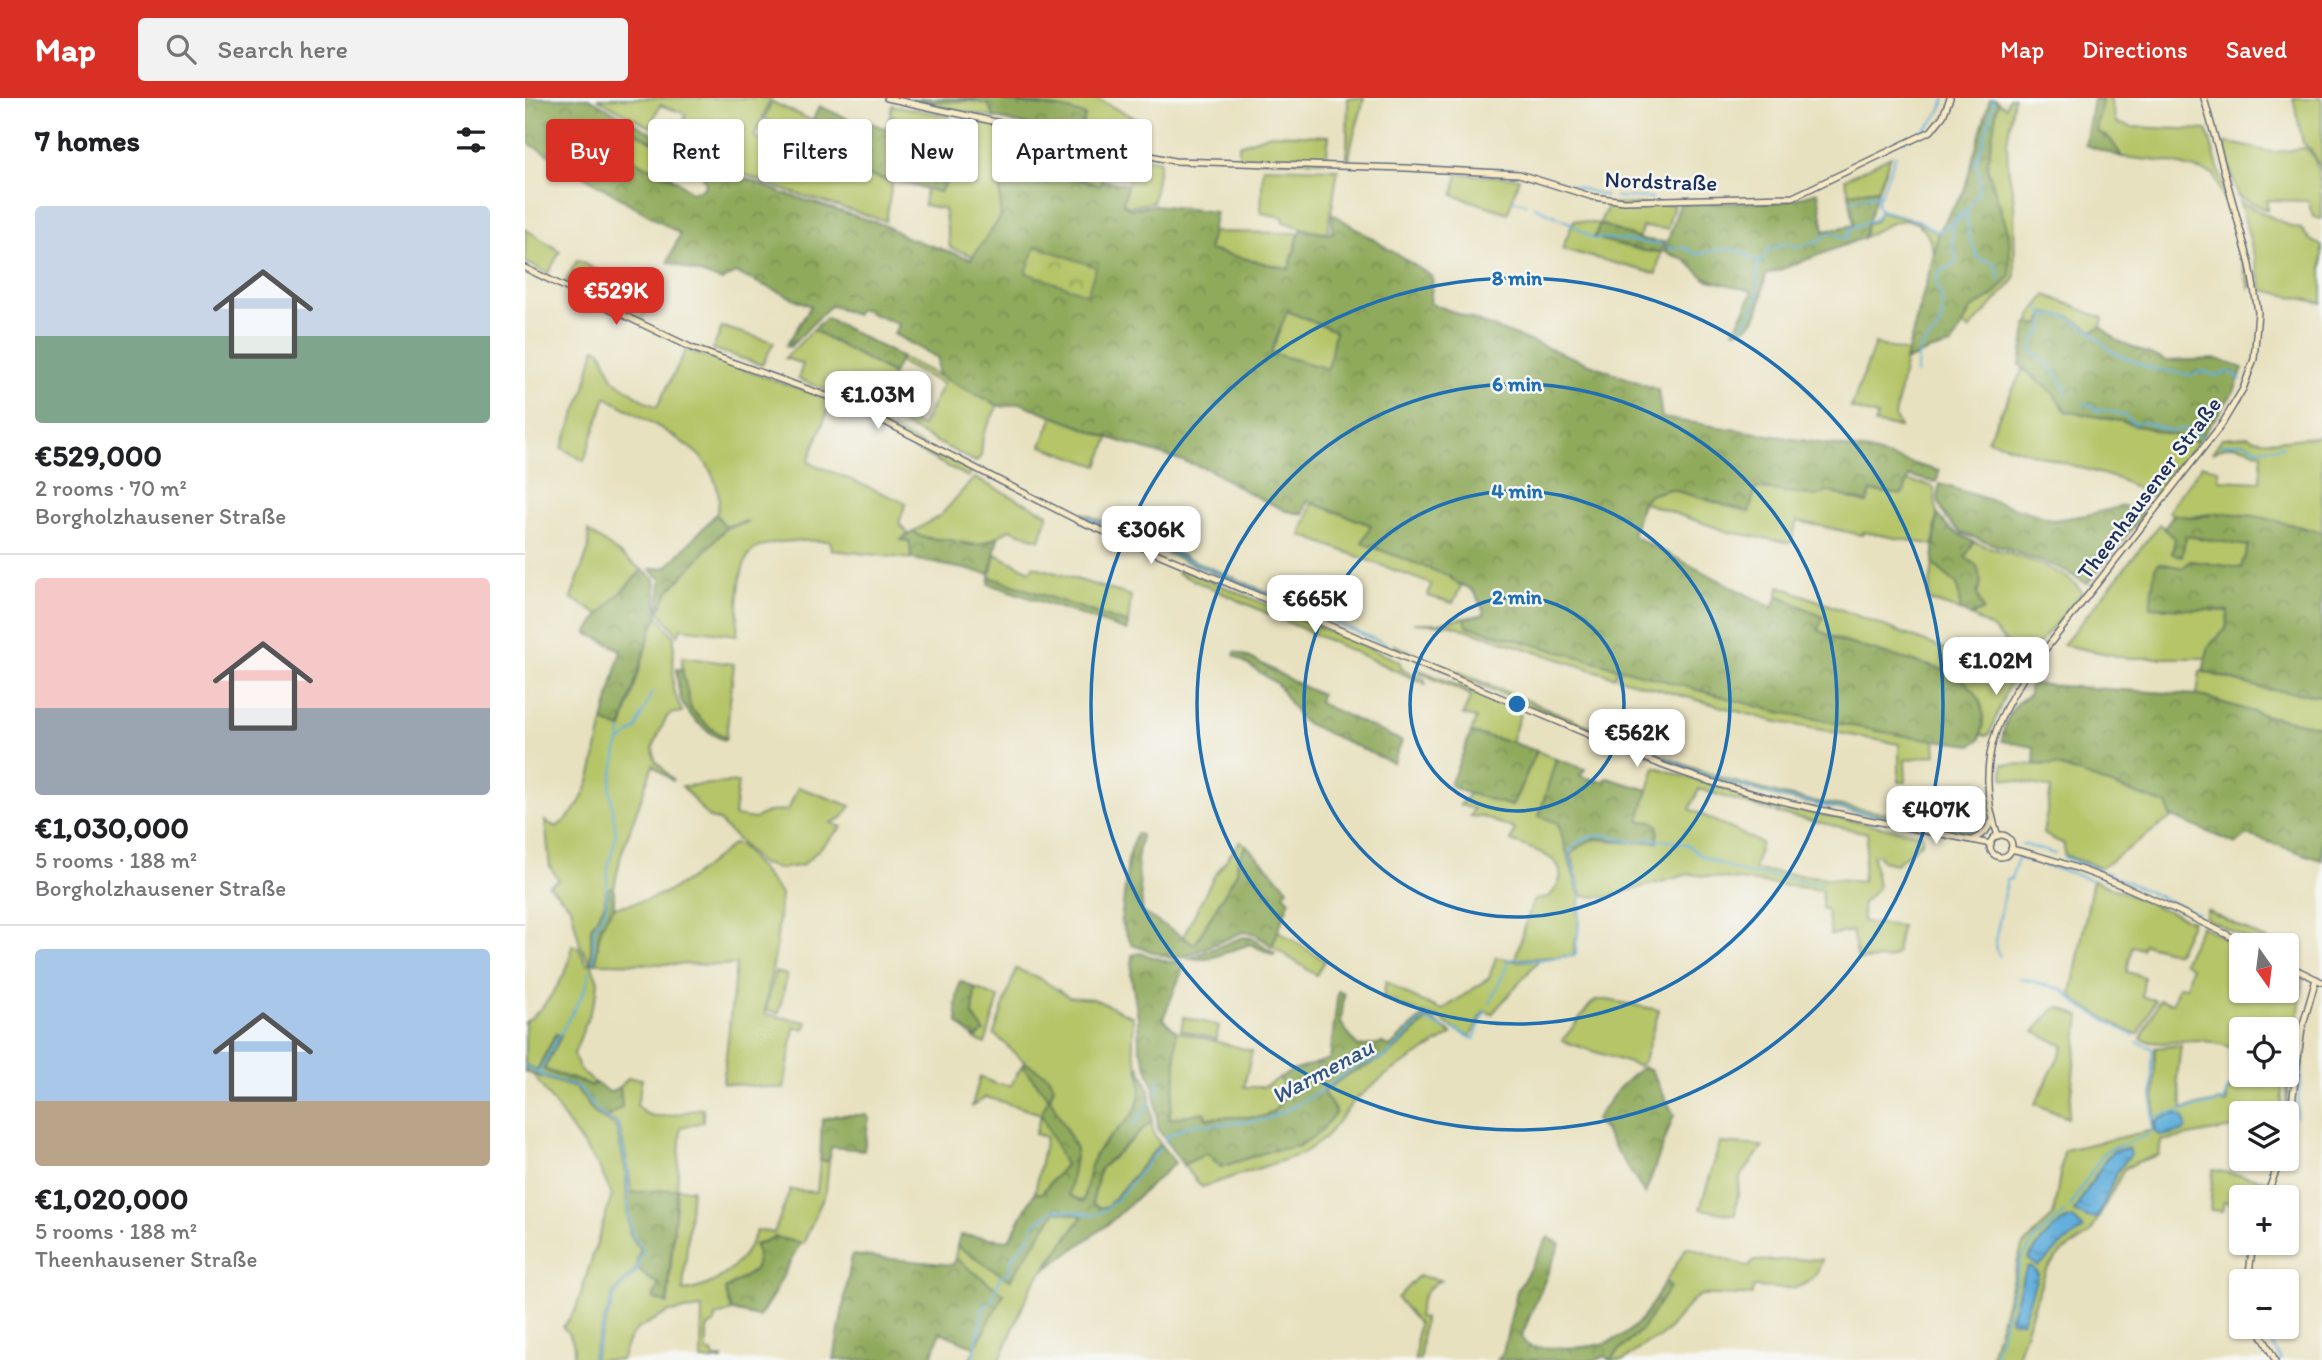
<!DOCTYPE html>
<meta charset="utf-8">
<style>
:root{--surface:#fff;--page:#f2f2f2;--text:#202124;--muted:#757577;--line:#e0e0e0;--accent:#d93025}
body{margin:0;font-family:Itim,sans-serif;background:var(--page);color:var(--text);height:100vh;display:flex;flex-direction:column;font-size:26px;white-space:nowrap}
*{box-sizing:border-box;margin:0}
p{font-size:23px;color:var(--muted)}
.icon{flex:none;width:38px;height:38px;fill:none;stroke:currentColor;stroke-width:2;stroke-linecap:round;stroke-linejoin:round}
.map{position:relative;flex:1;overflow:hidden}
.sheet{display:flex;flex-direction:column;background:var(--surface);width:525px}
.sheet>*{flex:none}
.top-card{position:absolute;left:21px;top:21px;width:665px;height:63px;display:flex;gap:14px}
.needle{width:46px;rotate:166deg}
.controls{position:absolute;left:1704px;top:835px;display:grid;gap:14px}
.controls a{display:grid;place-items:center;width:70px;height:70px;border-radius:7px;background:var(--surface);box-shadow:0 2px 5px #0004;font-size:35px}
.price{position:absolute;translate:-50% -60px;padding:0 16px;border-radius:14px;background:#fff;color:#222;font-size:23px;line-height:46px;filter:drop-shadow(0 2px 4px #0008)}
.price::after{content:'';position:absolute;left:50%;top:42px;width:21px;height:16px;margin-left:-10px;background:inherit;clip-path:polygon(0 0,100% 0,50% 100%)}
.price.active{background:var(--accent);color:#fff}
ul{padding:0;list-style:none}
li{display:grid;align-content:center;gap:14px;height:371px;padding:0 35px}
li+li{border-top:2px solid var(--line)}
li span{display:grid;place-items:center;height:217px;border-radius:7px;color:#555}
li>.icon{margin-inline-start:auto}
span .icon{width:126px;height:126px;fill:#fffc;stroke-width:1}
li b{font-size:30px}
h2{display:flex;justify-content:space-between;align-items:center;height:84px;padding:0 35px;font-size:30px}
.chip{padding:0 24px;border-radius:7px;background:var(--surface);box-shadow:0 2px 5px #0004;font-size:24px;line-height:63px}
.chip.active{background:var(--accent);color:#fff}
header{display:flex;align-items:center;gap:42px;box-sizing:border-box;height:98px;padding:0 35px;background:var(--accent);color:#fff}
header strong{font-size:33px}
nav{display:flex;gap:38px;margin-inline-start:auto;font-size:24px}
.search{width:490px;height:63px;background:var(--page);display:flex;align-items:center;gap:18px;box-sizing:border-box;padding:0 24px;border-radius:7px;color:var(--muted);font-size:26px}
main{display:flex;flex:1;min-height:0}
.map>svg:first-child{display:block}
.grass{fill:#b5c568;stroke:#687a63;stroke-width:2}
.forest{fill:url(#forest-crowns);stroke:#566c5d;stroke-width:2;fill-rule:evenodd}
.park{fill:url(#park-crowns);stroke:#687a63;stroke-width:2}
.water{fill:url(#water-ripples);stroke:#3e6f9c;stroke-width:2}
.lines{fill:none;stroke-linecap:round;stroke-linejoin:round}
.stream{stroke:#62afdb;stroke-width:2}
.secondary-casing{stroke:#636d80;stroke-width:8}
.secondary{stroke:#f7e9c3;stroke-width:5}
.ring{fill:none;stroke:#1f6fb2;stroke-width:3.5}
.labels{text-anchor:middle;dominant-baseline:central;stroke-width:5;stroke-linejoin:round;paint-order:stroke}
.street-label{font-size:23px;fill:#1b2f5e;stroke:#f6f6f2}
.water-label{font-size:24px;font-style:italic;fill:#305584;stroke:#f6f6f2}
.centre{fill:#1f6fb2;stroke:#f6f6f2;stroke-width:3.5}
.ring-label{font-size:21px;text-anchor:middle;font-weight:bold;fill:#1f6fb2;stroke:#f6f6f2;stroke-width:5;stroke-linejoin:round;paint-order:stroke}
</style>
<header>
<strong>Map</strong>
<div class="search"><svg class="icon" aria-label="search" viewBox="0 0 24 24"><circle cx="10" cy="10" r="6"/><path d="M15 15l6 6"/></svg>Search here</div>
<nav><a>Map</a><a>Directions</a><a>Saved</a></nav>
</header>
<main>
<section class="sheet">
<h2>7 homes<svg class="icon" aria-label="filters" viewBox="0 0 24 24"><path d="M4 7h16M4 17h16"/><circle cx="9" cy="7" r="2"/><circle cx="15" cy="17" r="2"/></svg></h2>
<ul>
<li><span style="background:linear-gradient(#c9d6e8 60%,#7fa58c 0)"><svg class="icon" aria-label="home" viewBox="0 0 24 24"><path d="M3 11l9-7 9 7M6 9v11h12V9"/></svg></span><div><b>€529,000</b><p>2 rooms · 70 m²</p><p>Borgholzhausener Straße</p></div></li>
<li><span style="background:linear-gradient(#f6c9c9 60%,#9aa5b1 0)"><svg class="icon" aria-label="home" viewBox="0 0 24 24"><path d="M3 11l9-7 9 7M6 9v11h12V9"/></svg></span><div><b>€1,030,000</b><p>5 rooms · 188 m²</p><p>Borgholzhausener Straße</p></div></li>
<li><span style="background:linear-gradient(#a9c7e8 70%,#b9a48a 0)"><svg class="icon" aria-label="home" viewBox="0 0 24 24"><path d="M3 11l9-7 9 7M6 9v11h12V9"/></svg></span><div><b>€1,020,000</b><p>5 rooms · 188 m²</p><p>Theenhausener Straße</p></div></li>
</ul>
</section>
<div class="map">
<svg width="1797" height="1262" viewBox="0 0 1797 1262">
<defs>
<pattern id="forest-crowns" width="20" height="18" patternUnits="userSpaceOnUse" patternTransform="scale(1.75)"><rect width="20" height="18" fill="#90aa5c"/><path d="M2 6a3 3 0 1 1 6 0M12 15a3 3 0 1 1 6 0" fill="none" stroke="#758b4f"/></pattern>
<pattern id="park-crowns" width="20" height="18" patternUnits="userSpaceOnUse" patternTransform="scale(1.75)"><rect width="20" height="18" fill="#b5c568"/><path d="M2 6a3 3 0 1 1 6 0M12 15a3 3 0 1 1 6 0" fill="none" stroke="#92a059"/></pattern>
<pattern id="water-ripples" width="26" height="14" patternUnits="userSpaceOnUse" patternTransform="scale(1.75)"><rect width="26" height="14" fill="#62afdb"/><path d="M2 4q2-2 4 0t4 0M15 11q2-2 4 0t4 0" fill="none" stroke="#508fb5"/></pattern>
</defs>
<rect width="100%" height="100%" fill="#f6f6f2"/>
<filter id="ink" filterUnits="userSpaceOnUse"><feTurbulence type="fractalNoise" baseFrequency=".0143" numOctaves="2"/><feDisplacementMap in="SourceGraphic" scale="14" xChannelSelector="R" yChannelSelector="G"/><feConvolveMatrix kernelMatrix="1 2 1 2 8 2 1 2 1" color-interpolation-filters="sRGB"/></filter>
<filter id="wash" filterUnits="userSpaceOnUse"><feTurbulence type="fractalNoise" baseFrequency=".00686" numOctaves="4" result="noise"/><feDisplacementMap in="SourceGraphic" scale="28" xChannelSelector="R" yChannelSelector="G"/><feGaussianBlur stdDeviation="1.57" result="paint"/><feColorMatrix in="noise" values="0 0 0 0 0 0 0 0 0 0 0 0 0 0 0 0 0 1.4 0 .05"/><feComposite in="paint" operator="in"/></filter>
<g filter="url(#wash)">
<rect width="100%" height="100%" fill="#e8e1bf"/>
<g class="grass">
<path d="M72 0H246L229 39 272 59 367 84 361 123 259 92 199 68 151 44 161 16 135 7 125 29Z"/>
<path d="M377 0C387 0 396 3 406 3 428 5 441 0 464 7L470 20Z"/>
<path d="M473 0H570L618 24 611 35 605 50 555 39 560 18 512 6 483 4Z"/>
<path d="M823 0H839C835 22 825 41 824 64L822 59Z"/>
<path d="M1484 0H1489L1482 45 1483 69 1489 102 1490 181 1444 232 1438 228 1445 212 1469 197 1484 136 1462 69 1473 4 1481 9Z"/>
<path d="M1585 0 1591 25 1607 29 1682 32 1723 172 1726 188 1724 190 1705 119 1689 76 1643 64 1597 59 1586 42 1571 32 1577 3 1568 0Z"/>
<path d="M1768 0H1797V72L1786 52 1778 45Z"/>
<path d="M247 4 333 44 328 56 239 21Z"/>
<path d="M367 7 424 18 420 38 365 17Z"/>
<path d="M87 21 148 55 151 70 146 80 105 60 78 39Z"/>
<path d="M450 23 583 52 575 88 527 71 529 66 476 52 475 120 449 158 425 150 419 111 399 107 401 91 415 94 445 47Z"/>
<path d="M746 36 804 38 801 63 714 62V47Z"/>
<path d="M1698 45C1715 45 1731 52 1747 54 1757 55 1776 50 1779 50 1797 55 1797 105 1797 121L1788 119 1783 103 1742 102V112L1713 99Z"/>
<path d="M609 58 635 63 628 104 604 109 598 106Z"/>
<path d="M1366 58 1353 91 1324 95 1320 81Z"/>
<path d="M738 69 813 71 803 134 788 133 758 124V119L736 115Z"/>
<path d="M933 76 994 80 983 115 928 97Z"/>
<path d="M1715 104 1767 129 1776 131 1785 142 1797 148V205L1738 192Z"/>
<path d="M1084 106 1149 107 1142 131 1117 129 1114 141 1075 126 1069 139 1119 153 1136 154 1131 176 1037 151 1049 122 1074 126Z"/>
<path d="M1354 114 1395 124 1413 135 1409 156C1399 108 1370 120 1338 140L1342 126 1351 123Z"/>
<path d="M0 131 35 153 23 176 0 164Z"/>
<path d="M688 134 774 135 764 171 683 152Z"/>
<path d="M52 162 127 201 117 222 40 185Z"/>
<path d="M1521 197 1578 220 1576 229 1567 233 1546 219 1514 227 1505 225 1506 217Z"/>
<path d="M762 213 811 233 804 271 745 255Z"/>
<path d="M197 229 249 244 237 267 188 251Z"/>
<path d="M288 232 368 276 353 305 361 314 360 316 273 281 278 266 260 260Z"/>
<path d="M1350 246 1382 254 1370 319 1375 329 1350 326 1352 318 1326 310Z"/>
<path d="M70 250 76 252 88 281 121 304 132 309 161 252 301 300V305L305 307 283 364 381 405 374 425 383 436 376 442 384 443 387 461 307 452 305 443C286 443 231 439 222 460 211 482 214 513 212 537L156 530 153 537 134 513 143 494 201 430 222 425V423L200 428 191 416C200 396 185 365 169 353 143 332 110 316 81 299L59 363 37 350 59 293Z"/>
<path d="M376 259 473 307 458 337 456 358 451 364 365 320 368 317 397 328 418 286 374 264Z"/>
<path d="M1498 271 1528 295 1541 313 1596 323 1673 344 1631 400 1594 381 1462 342Z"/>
<path d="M308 303 343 319 447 373 443 379 306 308Z"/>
<path d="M528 318 584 340 573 368 516 348Z"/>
<path d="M1723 338C1736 347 1779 340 1797 338V434C1763 426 1728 415 1693 415 1675 416 1660 424 1644 414 1651 399 1667 382 1677 367L1694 372V382L1735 384 1737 355C1713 350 1714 341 1687 355L1697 340Z"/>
<path d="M449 380 523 416 515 442 484 431 473 439 453 447 393 438 389 433 416 417Z"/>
<path d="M1383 383 1404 387 1409 390 1412 416 1409 447 1338 434 1337 437 1272 423 1266 445 1204 434 1117 404 1124 397 1145 391 1223 414 1230 389 1240 392 1302 393 1341 405 1346 393 1379 394Z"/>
<path d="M787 405 846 427 837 445 924 478 936 488 928 505 903 498 906 486 776 437Z"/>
<path d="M558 415 753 499 751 502 557 419Z"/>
<path d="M1635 426 1650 441 1647 455 1660 437 1723 448 1716 470 1666 463 1658 470 1634 465 1626 509 1704 513 1701 531 1684 548 1681 560H1602L1538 547Z"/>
<path d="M63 433 117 472 74 517 46 500 64 450Z"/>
<path d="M1449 444C1473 453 1547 471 1557 495L1497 565 1482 591 1464 637H1456C1460 616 1458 598 1440 584 1425 571 1404 568 1385 563 1353 554 1322 547 1292 532L1297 519 1253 497 1254 488 1435 557 1469 583 1480 543 1467 530 1446 518 1458 512 1452 496 1456 484 1440 459Z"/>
<path d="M470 456 505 473 508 468 606 498 603 526 465 479Z"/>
<path d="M1408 466 1432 486 1436 513 1403 502Z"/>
<path d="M655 470 874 563 877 571 899 581 901 586 652 475Z"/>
<path d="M133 518 149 539 148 591 157 614 145 616 141 620 128 649 130 662 148 682 147 683 128 667 96 757 89 790H82L80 806 66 830V865L73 883 72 896 49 956 55 972 70 985 66 989 57 983 34 979 18 971 35 939 31 936 12 972 0 967V924C21 911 47 871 47 847L53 849 62 867 65 865 55 847 46 809 24 787 34 782 25 769 20 723 31 729C66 707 69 661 78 624L97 631 127 529Z"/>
<path d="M940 520 943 528 1093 570 1090 579 927 527 888 525H913Z"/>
<path d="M869 547 1076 633V634L1074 637 869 550Z"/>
<path d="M157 559 209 566 201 640C189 632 172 622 166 610 159 596 157 574 157 559Z"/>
<path d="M1096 570 1249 613 1410 642 1411 657 1380 662 1381 684H1374V646L1248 623 1093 580Z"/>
<path d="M893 571 993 613 995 617 986 644 946 635 951 620 938 617 946 597 893 574Z"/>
<path d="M1675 573 1740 591 1797 598V629L1742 618 1672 597Z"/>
<path d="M1082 635C1138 660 1194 681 1254 696 1302 708 1352 711 1401 724V727L1256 700 1188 681 1081 640Z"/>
<path d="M1012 653 1031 661 1015 718 1033 725 1055 798 1053 837 1049 843V858L990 861 1008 802 1024 799C1057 764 1012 753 986 743L990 731 958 719 945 718 949 711 935 707 945 695 987 708Z"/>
<path d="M1478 666 1531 667 1643 707 1645 718 1647 719 1576 770 1539 757V746L1518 736 1526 690 1478 680Z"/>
<path d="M1130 669 1250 707 1248 714 1174 691 1165 711 1236 745 1229 772 1337 784 1343 735 1251 715 1255 708 1398 737 1397 744 1371 766 1357 763 1354 757H1348L1353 790 1337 806 1338 824 1376 828 1371 856 1363 861 1333 862 1327 833 1306 837 1302 812 1297 810V792L1164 776 1082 799 1057 798 1046 756C1066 737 1071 740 1097 744 1108 745 1121 743 1132 744L1114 721Z"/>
<path d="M213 684 209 718 230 721C239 713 251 713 263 712L273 689 326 708 317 720 306 725 317 729 278 767 255 771 235 765 193 722 184 720 157 688Z"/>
<path d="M1423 696 1434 713 1445 719 1446 724 1454 723 1459 716V709L1462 711 1463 723 1460 731 1442 735 1405 728 1406 721 1419 722Z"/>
<path d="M715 743 721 747 713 761 712 774 670 846 658 839 688 780Z"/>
<path d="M208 746 216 748 256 796 251 850 239 916 282 924 280 931 269 929 259 991 198 985 211 867 71 865C73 840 73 829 89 809 145 801 166 781 208 746Z"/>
<path d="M1568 782 1667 823 1652 855 1619 846 1617 851 1607 848 1602 874 1619 879 1617 899 1630 902 1614 936 1607 935 1553 905 1546 896Z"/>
<path d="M1682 812 1751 847H1736L1680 820Z"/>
<path d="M1676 828 1717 849V892H1762V873L1777 881 1778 887 1765 972 1762 1012 1760 977 1762 976V931H1717V953C1702 948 1688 943 1672 942 1651 942 1637 949 1616 941L1634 902 1648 905 1653 888 1661 889 1666 869 1658 864Z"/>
<path d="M753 833 800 863 791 877 747 848Z"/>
<path d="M971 859 991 863 1014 862 967 916 959 913 945 939 931 932 912 919 874 908 869 903 858 900 861 883 887 899 917 912 964 880Z"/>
<path d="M491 871 514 880 544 899 569 901 608 919V948L617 987 610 1015 569 1058 558 1105 544 1097 551 1051 525 1000 517 1016 540 1067 516 1096 510 1094 521 1039 510 1036 516 1016 461 999 447 1008 455 979 471 986 486 987 497 968 524 999 529 989C520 973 511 974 499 963 488 955 480 944 469 936Z"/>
<path d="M250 874 262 877 254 915 241 912Z"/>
<path d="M450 890 474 900 460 946 450 941 459 933 448 917Z"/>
<path d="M1072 902H1083L1134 912 1119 963 1113 968 1037 943 1065 907Z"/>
<path d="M1534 909 1555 918 1543 1020 1510 1006 1539 948 1509 934 1529 911Z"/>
<path d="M659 919 694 928 691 941 656 932Z"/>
<path d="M905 920 927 936 862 976 829 1003 800 1040 777 1056 677 1089 658 1067 682 1055 696 1069 744 1053 774 1048 811 1014 798 994 823 976 861 959Z"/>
<path d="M651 933 727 953 719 989H738L755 980 762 996 752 1011 736 1021 710 1019 644 1021 651 977Z"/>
<path d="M1656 947 1652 981 1658 1011 1696 1003 1697 1005H1702V994L1709 988 1717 986 1757 983V1015H1717V1037L1707 1030 1636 1043 1634 1057 1612 1064 1599 1071 1565 1136 1536 1155 1521 1172 1491 1262H1465L1497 1149 1528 1118 1539 1052 1629 1032 1630 950Z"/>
<path d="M7 975 51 990 70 1016 91 1029 101 1074 102 1112 105 1136 116 1153 112 1160 113 1168 89 1194 66 1262H48C51 1247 48 1240 38 1229L51 1211 87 1097 75 1071Z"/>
<path d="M103 980 117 981 112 1007C125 1028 158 1014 178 1010V1024L156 1029 152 1091H167L158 1193C194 1189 219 1165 232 1132L249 1135 265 1092 292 1094 295 1062 304 1063 301 1093 278 1146 250 1139 230 1147 233 1156 230 1172 200 1191 207 1213 190 1219V1225L182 1230V1254H187L189 1260H197V1262H176L177 1210 144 1214 112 1231 104 1241 96 1262H68L91 1195 114 1171 122 1180 134 1186 129 1200 143 1205 152 1092 106 1095 104 1073 94 1027 82 1019 97 1009 95 989Z"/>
<path d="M627 1023 628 1034 635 1046 583 1108 575 1110 567 1106 575 1071Z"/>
<path d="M1195 1045 1238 1048 1215 1080 1210 1117 1175 1111Z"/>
<path d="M1688 1072 1741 1082 1735 1099H1717V1125L1711 1124 1714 1107 1699 1104 1697 1113 1685 1112Z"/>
<path d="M531 1112 558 1117 506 1189 475 1262H444L478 1196 430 1160 432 1148 485 1182Z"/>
<path d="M1162 1149 1224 1169 1229 1163 1297 1161C1288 1198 1259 1190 1228 1189L1227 1197H1176L1168 1202 1144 1231 1134 1240 1122 1245 1099 1262H1084L1117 1231 1145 1189 1140 1184Z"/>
<path d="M893 1178 916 1182C900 1189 895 1202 893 1219L899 1220 895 1262H890L893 1225 872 1200Z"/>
</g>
<g class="forest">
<path d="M0 0H64L146 46 148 55 87 21 78 39 105 60 153 83 166 94 178 91 181 86 177 76C166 70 156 70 154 55L157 51 197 71 257 95 359 127 383 140 446 161 475 120 476 55 575 88 577 82 602 87 598 106 605 111 630 107 691 114 683 152 764 171 776 132 803 136 807 134 808 116 908 179 905 205 1133 292 1137 320 1344 353 1414 373 1412 383 1409 384 1384 378 1379 394 1376 397 1346 393 1342 405 1302 393 1292 398 1231 390 1224 414 1145 391 1124 397 1117 404 1108 438 1248 510 1253 497 1298 519 1293 532 1315 543 1426 574C1454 590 1464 610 1455 641L1447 647 1374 637 1249 613 942 528 940 520 960 516C956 508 952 494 944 490 934 485 932 487 924 478L837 445 846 427 783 403 778 416 761 413 722 394 683 371 585 340 495 305 478 309 473 307 412 277 413 260 369 236 374 226 334 211 330 217 306 207 265 249 261 248 286 208 211 175 197 183 143 164 155 136 0 43ZM762 213 810 233 803 271 746 255Z"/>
<path d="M394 0H473C501 11 532 4 560 18L555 39 470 20 464 7 448 2 404 4Z"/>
<path d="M1465 1H1470L1473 4 1462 69 1484 136 1485 179 1469 197 1445 212 1427 247 1404 253 1380 263 1409 156 1413 133 1439 93Z"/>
<path d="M1568 1 1577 3 1571 32 1586 42 1597 59 1560 47Z"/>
<path d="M294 8 341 29 343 24 362 31 365 17 445 47 415 94 322 72 333 44 288 22Z"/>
<path d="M1353 91 1338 140 1241 177C1236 198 1236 232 1209 233L1221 209 1227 193 1181 181 1159 161 1139 154 1155 106 1258 104 1293 94 1299 133 1329 127 1324 95Z"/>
<path d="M1075 126 1114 141 1139 144 1136 154 1119 153 1069 140Z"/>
<path d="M1520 215 1546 219 1567 233 1576 229 1593 243 1642 263 1692 261 1718 270 1709 293 1673 344 1596 323 1541 313 1528 295 1495 267 1502 225 1514 227Z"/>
<path d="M301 220 376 259 368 276 288 232Z"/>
<path d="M1415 386 1529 422 1562 417 1598 408 1620 415 1562 486 1534 470 1437 435C1422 425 1408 404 1415 386Z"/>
<path d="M1691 415 1730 418 1797 434V598L1740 591 1678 573 1684 548 1701 531 1703 513 1625 509 1630 470 1634 465 1658 470 1665 463 1716 470 1723 448 1661 438 1657 458 1647 456 1650 441 1639 431 1648 416 1671 420Z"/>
<path d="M191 416 201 430 143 494 134 513 136 481 125 471 142 469Z"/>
<path d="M1412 416 1426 432 1449 444 1440 459 1452 468 1456 484 1452 496 1458 512 1446 518 1436 513 1432 486 1408 466Z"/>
<path d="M389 433C399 445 412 439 426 442 435 443 442 449 452 447 459 446 467 442 473 439L465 476 387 461 384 443 376 442Z"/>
<path d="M117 472 130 481 133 518 127 529 96 631 78 624 96 552 62 535 74 517Z"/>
<path d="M465 479 603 526 602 533 464 486Z"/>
<path d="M710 554C740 563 763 585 796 596L794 605 877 643 868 665 778 624 752 586 709 557Z"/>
<path d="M152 571H157L166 611 184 629 201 640 200 642C193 641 187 636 180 631 156 612 153 601 152 571Z"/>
<path d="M1507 586 1672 597 1742 618 1797 629V762L1723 737 1711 746 1645 718 1643 707 1531 667 1510 666 1509 649 1477 643C1479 624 1487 606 1504 597V590Z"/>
<path d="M946 635 986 644 1012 653 987 708 939 694 925 687Z"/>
<path d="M1031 661 1060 671 1055 678 1078 684 1082 680 1123 692 1114 721 1116 724 1127 723 1133 727 1132 744C1122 743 1113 745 1103 744 1075 741 1068 734 1046 757L1057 798H1055L1033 725 1014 718Z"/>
<path d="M611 736 616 737 612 762 618 815 670 846 712 774 713 761 721 747 763 790 759 796 765 802 747 848 728 835 718 834 661 858 646 860 607 847 596 825 603 762Z"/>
<path d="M82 790H89V809C73 829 73 840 71 865H66V830L80 806Z"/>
<path d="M718 839 727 840 750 855 749 857 725 846 683 861H662Z"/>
<path d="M615 855 644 864 653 863 659 868 638 921 651 933V977L644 1021 679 1014 682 1021C692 1020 701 1019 711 1019 740 1019 744 1023 762 996L755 980 767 973 805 961 813 893 819 896 816 925 833 949 858 945 865 949 898 918 905 920 861 959 823 976 798 994 811 1014 795 1034 774 1048 744 1053 696 1069 682 1055 658 1067 633 1031 629 989 614 948 613 919 606 878 607 857Z"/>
<path d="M435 883 450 890 448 917 459 933 450 941 433 925 431 906Z"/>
<path d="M31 936 36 938 19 971C36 980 52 979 66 989L70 985 85 994 95 989 97 1009 80 1021 70 1016 51 990 0 974V967L12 972Z"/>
<path d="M499 964 523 978 529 988 525 1000 551 1051 544 1097 558 1104C562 1090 563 1068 571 1056 596 1018 623 1025 614 967L624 991 627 1023 575 1071 567 1106 575 1110 583 1108 635 1046 650 1065 582 1127 520 1172 558 1118 531 1113 485 1182 432 1148 435 1137 484 1142 510 1094 516 1096 540 1067 516 1016 524 1000 497 968Z"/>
<path d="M1117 969 1126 972 1149 1017 1120 1096 1078 1031 1070 1022 1094 990Z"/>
<path d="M312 1017H341L344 1020 339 1052 306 1049 304 1063 295 1062 297 1022Z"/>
<path d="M152 1091 143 1194 142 1206 128 1200 134 1186C120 1179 106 1169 116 1153L105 1136 102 1095Z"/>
<path d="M250 1139 275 1145 248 1197 234 1219 207 1213 200 1192 230 1172 233 1156 230 1147Z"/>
<path d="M1023 1139 1035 1146 997 1237 1000 1245 1006 1249C1044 1250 1084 1255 1113 1225 1124 1214 1132 1197 1140 1184L1145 1189 1117 1231 1084 1262 1080 1258 1071 1262H972L978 1254 992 1193Z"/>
<path d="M327 1157 428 1167 430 1160 479 1196 450 1249 415 1234 408 1257 404 1262H309Z"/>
</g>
<path class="park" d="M511 148 571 169 562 196 501 175Z"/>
<g class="water">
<path d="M1650 1016 1658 1019 1661 1028 1659 1033 1637 1038 1631 1035 1630 1025 1637 1020Z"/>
<path d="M1604 1050 1606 1056 1591 1075 1575 1115 1570 1120H1562L1549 1113 1582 1059 1589 1053Z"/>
<path d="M1548 1120 1558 1131C1551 1138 1542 1142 1535 1148 1527 1155 1522 1163 1513 1168L1503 1161C1512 1147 1531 1123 1548 1120Z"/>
<path d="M1502 1169H1507L1513 1176 1497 1224 1486 1223 1485 1219Z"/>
</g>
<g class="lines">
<g class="stream">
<path d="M513 0 543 3 559 0"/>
<path d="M1378 43C1403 31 1410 26 1421 0"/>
<path d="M952 70 991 72"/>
<path d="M1002 74 1081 98"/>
<path d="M1355 98 1371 57"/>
<path d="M1090 99 1127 100"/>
<path d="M987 101 1001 106"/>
<path d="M1325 103 1354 96 1352 107 1355 112"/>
<path d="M1008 108 1047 126 1068 141C1090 138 1114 146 1136 146"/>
<path d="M1442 119 1443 136 1454 161 1470 165 1475 184"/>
<path d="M1142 149 1150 151 1158 149 1172 156C1187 154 1201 147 1217 154 1222 155 1225 160 1230 163L1237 162 1244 151 1266 145 1272 150C1284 145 1293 147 1301 136L1307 134 1321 141 1326 130 1350 121 1355 112 1395 123 1411 134 1416 133 1442 110"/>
<path d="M1513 209 1520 218 1517 236 1511 237 1506 253C1521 263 1530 270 1538 288L1541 289 1542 296"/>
<path d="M1521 217H1532L1545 220 1567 234 1587 254 1624 270 1666 277 1679 273 1691 278 1702 274 1710 276 1716 282"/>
<path d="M1216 229C1224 221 1233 203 1233 191 1234 180 1228 173 1236 163"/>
<path d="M1391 276 1394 252 1411 234 1417 221V200L1411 185 1414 174 1428 167 1432 161C1427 146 1420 123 1442 117 1442 108 1448 106 1452 97 1456 87 1456 73 1450 64 1457 55 1462 29 1466 18L1465 14 1469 9 1467 0"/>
<path d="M1558 306 1566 307 1573 313 1581 312 1600 318 1608 325 1619 324 1646 333 1661 331 1676 339"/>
<path d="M1696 347 1717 344 1734 351 1758 348"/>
<path d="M559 418 752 500"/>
<path d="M757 502 863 547"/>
<path d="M1083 638 1188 680 1255 699 1444 734"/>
<path d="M95 644 111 631 127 594"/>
<path d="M1497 746 1530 756"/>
<path d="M1539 759 1574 772"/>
<path d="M1580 774 1673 816"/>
<path d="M1475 858 1471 852 1470 844 1482 782 1486 781 1493 760 1546 775 1566 782"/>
<path d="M69 864V831L81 811 83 770 91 737 85 689 96 633"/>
<path d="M1495 880 1539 892 1553 907 1609 938"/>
<path d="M965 905 985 861 1014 862 1051 857 1056 797 1044 755 1052 745 1063 739 1080 737 1107 744 1124 741 1144 743 1163 747 1175 757 1215 774 1297 786"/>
<path d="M925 929 949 941 960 913"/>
<path d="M1612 944 1627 950V1034"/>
<path d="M0 968 23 980 55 990 73 1014 93 1028 103 1074V1112L107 1137 119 1153 114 1160V1169L90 1195 67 1262"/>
<path d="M14 974 61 890 65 873"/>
<path d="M632 998 635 979"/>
<path d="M1628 1019 1700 1003C1700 988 1708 986 1722 983"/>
<path d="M1771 1019 1781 935"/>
<path d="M608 1028 625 1005"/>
<path d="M642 1044 640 1040 662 1028 674 1025 685 1027 739 1022 760 1013 798 992 829 969 859 960 899 921 920 931"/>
<path d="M1545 1108 1580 1053 1623 1037"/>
<path d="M1729 1154 1732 1144"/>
<path d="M1727 1173V1183"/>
<path d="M1737 1228 1756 1262"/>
<path d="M446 1262 451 1250 458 1210 467 1202 475 1179 484 1174 487 1159 503 1142 510 1125 531 1111C541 1112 561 1117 569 1117 585 1116 623 1063 635 1050"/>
<path d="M1469 1262 1496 1161 1510 1141 1540 1114"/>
</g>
</g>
</g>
<g filter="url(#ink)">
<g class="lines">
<defs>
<g id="secondary">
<path d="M362 0 649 63 881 70 994 76 1068 99 1099 103 1268 99 1406 33 1418 18 1425 0"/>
<path d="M0 170 167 250 327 307 552 422 1139 668C1245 707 1355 723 1466 746"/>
<circle cx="1476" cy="748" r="11"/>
<path d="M1473 738C1451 675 1466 624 1505 571L1697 326 1718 291 1729 261 1733 214 1725 167 1679 0"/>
<path d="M1448 742 1460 734 1468 722"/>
<path d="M1486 751C1569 770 1647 809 1723 847"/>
<path d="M1762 867 1797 884"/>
<path d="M1762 1043 1777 930 1791 881"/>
<path d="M1741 1099 1756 1060"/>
<path d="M1723 1183 1728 1144"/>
<path d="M1732 1228 1750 1262"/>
</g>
</defs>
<use href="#secondary" class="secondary-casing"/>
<use href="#secondary" class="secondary"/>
</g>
</g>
<g class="ring">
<circle cx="992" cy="606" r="107"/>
<circle cx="992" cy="606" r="213"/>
<circle cx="992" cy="606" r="320"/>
<circle cx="992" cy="606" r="426"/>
</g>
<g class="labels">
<g class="street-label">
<text transform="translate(1136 83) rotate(2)">Nordstraße</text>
<text transform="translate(1624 390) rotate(-53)">Theenhausener Straße</text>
</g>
<g class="water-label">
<text transform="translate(797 973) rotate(-28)">Warmenau</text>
</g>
</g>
<circle cx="992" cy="606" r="10" class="centre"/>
<g class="ring-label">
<text x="992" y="187">8 min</text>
<text x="992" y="293">6 min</text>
<text x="992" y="400">4 min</text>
<text x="992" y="506">2 min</text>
</g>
</svg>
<div class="controls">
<a><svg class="needle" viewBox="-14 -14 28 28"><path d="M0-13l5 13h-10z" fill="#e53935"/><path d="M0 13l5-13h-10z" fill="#757577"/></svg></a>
<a><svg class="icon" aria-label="locate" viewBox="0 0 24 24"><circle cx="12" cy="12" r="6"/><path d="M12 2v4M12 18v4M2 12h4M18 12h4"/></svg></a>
<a><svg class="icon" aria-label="layers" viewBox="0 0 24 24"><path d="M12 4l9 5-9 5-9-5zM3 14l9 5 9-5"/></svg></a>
<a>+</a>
<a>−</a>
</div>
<b class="price active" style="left:91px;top:229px">€529K</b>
<b class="price" style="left:353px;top:333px">€1.03M</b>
<b class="price" style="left:626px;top:468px">€306K</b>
<b class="price" style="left:790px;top:537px">€665K</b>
<b class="price" style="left:1471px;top:599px">€1.02M</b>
<b class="price" style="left:1112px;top:671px">€562K</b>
<b class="price" style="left:1411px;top:748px">€407K</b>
<div class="top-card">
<a class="chip active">Buy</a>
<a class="chip">Rent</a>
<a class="chip">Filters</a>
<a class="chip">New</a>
<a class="chip">Apartment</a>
</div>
</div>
</main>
